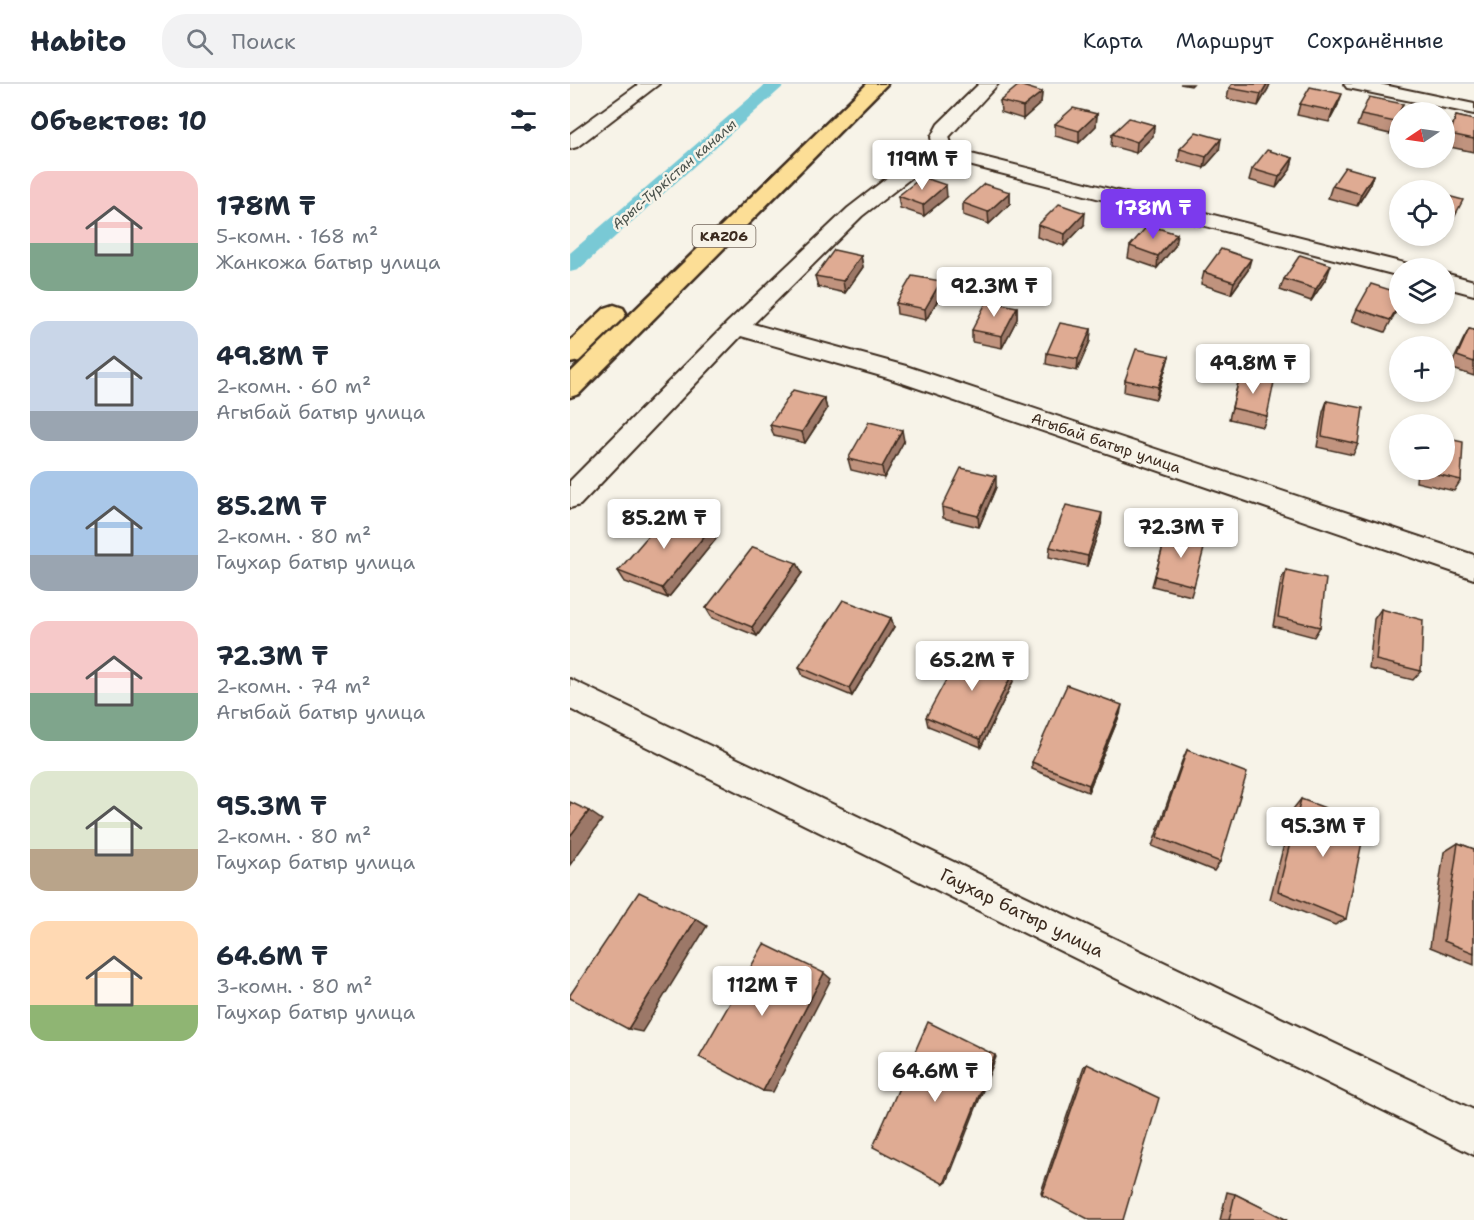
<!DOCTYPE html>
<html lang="ru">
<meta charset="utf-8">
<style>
:root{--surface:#fff;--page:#f2f2f3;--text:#1f2937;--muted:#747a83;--line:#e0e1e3;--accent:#7c3aed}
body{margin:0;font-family:"Shantell Sans",sans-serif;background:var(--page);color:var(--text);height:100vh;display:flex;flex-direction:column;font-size:22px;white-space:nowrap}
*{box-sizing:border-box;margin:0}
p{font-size:20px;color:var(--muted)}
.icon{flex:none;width:33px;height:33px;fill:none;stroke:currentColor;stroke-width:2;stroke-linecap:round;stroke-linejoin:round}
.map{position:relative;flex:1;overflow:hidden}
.side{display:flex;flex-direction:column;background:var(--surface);width:570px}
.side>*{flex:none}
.needle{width:39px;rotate:257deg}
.tools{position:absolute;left:819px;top:18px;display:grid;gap:12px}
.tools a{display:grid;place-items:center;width:66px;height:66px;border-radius:50%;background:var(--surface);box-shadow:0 3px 9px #0003;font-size:30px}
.price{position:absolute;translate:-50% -51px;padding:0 14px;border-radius:6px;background:#fff;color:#222;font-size:20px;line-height:39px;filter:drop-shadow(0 2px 3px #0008)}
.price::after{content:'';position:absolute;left:50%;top:36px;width:18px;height:14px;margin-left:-9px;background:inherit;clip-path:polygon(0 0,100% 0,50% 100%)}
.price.active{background:var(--accent);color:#fff}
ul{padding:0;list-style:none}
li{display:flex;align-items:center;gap:18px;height:150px;padding:0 30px}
li span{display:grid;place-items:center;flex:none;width:168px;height:120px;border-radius:18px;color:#555}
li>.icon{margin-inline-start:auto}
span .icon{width:72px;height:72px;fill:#fffc;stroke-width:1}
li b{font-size:26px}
h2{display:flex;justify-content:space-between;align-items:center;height:72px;padding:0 30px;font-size:26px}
header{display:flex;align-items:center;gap:36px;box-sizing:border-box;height:84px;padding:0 30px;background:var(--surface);border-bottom:2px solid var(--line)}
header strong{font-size:28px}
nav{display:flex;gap:33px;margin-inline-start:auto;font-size:21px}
.search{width:420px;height:54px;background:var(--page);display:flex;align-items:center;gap:15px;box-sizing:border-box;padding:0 21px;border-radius:24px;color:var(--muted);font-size:22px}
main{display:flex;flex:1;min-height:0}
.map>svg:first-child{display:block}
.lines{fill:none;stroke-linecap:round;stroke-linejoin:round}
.canal{fill:#79c9d5;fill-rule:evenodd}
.minor-casing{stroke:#3b2a1e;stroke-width:4}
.highway-casing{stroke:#3b2a1e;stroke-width:5}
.minor{fill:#f7f3e8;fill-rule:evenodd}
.highway{fill:#fcde96;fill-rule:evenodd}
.wall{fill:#c0937e;stroke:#3b2a1e;stroke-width:1.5}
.shaded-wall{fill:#9c7867;stroke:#3b2a1e;stroke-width:1.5}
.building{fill:#dfab93;stroke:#3b2a1e;stroke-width:1.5}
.labels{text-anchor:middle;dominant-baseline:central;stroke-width:5;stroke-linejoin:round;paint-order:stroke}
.far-water-label{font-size:14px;font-style:italic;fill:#4a524c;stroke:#f7f3e8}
.shield{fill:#f7f3e8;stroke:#73665b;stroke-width:1.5}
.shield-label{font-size:14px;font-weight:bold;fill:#3b2a1e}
.street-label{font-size:15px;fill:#3b2a1e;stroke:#f7f3e8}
.near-street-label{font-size:18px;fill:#3b2a1e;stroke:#f7f3e8}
</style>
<header>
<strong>Habito</strong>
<div class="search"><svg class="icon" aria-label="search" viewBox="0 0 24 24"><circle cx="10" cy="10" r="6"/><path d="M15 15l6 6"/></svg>Поиск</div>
<nav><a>Карта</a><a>Маршрут</a><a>Сохранённые</a></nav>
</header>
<main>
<section class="side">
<h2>Объектов: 10<svg class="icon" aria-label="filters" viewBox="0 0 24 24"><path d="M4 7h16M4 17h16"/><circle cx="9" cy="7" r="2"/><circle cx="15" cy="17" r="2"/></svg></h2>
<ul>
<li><span style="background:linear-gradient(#f6c9c9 60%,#7fa58c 0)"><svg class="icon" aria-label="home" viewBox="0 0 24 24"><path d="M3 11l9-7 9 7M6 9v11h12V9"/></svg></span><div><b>178M ₸</b><p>5-комн. · 168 m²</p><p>Жанкожа батыр улица</p></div></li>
<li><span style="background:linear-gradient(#c9d6e8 75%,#9aa5b1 0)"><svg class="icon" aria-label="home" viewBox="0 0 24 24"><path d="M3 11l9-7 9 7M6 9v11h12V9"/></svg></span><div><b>49.8M ₸</b><p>2-комн. · 60 m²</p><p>Агыбай батыр улица</p></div></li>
<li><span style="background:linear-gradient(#a9c7e8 70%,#9aa5b1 0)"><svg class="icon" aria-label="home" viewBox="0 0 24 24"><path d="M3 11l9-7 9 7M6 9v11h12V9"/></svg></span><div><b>85.2M ₸</b><p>2-комн. · 80 m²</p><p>Гаухар батыр улица</p></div></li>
<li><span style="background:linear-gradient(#f6c9c9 60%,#7fa58c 0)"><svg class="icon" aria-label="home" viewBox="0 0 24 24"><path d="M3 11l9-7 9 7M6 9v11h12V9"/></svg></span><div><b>72.3M ₸</b><p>2-комн. · 74 m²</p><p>Агыбай батыр улица</p></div></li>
<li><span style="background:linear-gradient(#dfe7d0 65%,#b9a48a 0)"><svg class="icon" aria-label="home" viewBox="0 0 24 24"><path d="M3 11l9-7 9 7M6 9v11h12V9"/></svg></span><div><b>95.3M ₸</b><p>2-комн. · 80 m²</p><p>Гаухар батыр улица</p></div></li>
<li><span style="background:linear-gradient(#ffd9b3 70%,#8fb573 0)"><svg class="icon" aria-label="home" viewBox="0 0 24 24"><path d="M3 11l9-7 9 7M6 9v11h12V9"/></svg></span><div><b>64.6M ₸</b><p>3-комн. · 80 m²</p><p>Гаухар батыр улица</p></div></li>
</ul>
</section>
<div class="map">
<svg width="904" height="1136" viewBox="0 0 904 1136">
<rect width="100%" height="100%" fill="#f7f3e8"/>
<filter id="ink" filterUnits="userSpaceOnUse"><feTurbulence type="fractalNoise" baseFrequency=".0167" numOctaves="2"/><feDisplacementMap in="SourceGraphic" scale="12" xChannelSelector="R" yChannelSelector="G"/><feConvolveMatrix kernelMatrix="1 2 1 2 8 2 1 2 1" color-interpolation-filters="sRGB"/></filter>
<g filter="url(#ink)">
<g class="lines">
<path class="canal" d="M196 0H216L8 186 0 188V169Z"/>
<defs>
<g id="minor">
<path d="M69 0H89L7 63 0 65V50Z"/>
<path d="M409 0H428L379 53 381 59 393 68 838 180 841 184H830V192L379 76 372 70 292 132 183 240 336 282 904 471V495L318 294 171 252 10 421 0 424V397L158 238 278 124 362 59 361 53 368 40Z"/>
<path d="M774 0H809L904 20V30L783 5 777 4Z"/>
<path d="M874 189 904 197V211L874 203Z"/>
<path d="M0 595 904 1026V1071L0 625Z"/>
</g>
<g id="highway">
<path d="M297 0H317L9 310 0 313V289Z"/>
<path d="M44 221 53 224 56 229 53 234 9 277 0 279V257L35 224Z"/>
</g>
</defs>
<use href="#minor" class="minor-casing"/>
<use href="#highway" class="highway-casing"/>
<use href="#minor" class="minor"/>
<use href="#highway" class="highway"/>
</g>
<g class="wall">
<path d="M610 0H623L621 2Z"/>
<path d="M662 0H700L698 5 688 22 657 15 659 4Z"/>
<path d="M472 8 471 19 453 35 431 28 430 17Z"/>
<path d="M730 20 768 21 759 38 727 31Z"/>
<path d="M833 20 820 50 787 42 791 31Z"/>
<path d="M527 30 526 42 509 59 485 52V40Z"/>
<path d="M886 32 904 36V68L875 62Z"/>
<path d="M584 41 583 52 566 69 541 62 542 50Z"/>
<path d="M610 65 649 67 634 84 608 77Z"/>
<path d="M723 74 720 86 706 104 679 96 682 85Z"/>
<path d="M803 91 799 103 787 122 758 114 762 102Z"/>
<path d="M440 108V120L419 140 393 131V119Z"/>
<path d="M874 111 887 128 876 149 874 148Z"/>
<path d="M328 112 377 113 354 132 330 124Z"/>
<path d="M468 141H514L494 162 467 153Z"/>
<path d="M560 162H605L587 184 558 174Z"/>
<path d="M291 172 293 183 275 209 248 203 245 192Z"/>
<path d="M678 186 661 210 631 200 634 188Z"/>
<path d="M757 193 741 217 710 206 714 195Z"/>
<path d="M371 197 372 209 356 236 327 230 326 219Z"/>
<path d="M830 209V220L815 248 782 237 787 225Z"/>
<path d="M447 223V235L432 264 402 258V246Z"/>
<path d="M521 245 520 257 507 287 476 280 477 269Z"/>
<path d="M899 245 904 246V292L880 284 893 256Z"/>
<path d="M599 272 596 283 586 315 554 308 555 296Z"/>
<path d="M670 291 697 332 693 343 659 335Z"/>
<path d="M254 314 257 325 235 359 204 352 200 341Z"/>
<path d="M757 317 788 360 783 371 747 363 753 328Z"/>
<path d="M334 357 314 394 281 386 278 375Z"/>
<path d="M847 386H874L891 396 884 407 846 398Z"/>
<path d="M426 403 409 443 373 434 372 423Z"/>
<path d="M531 440 517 482 479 473 480 463Z"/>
<path d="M597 448 624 502 621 512 582 502Z"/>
<path d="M146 455 98 514 55 498 48 487Z"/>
<path d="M227 479 232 489 187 552 142 534 136 524Z"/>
<path d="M716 486 750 543 744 553 703 542 711 496Z"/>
<path d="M811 525 851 587 843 596 799 585 804 535Z"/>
<path d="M321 534 324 543 282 612 233 592 229 583Z"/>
<path d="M447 580V589L411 663 358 642 356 633Z"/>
<path d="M550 630 518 708 462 685V678Z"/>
<path d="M617 666 650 778 644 787 582 762 612 677Z"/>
<path d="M731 715 776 835 765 841 700 815 723 725Z"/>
<path d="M888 759 904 765V881L860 863 874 768Z"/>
<path d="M517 980 472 1111 471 1108 514 982Z"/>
<path d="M657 1108 665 1110 717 1136H650Z"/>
</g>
<g class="shaded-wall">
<path d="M697 0H700L698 5 688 22 691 10Z"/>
<path d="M472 8 471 19 453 35V23Z"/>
<path d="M772 10 768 21 759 38 763 27Z"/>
<path d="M527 30 526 42 509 59V47Z"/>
<path d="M584 41 583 52 566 69 567 58Z"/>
<path d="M651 55 649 67 634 84 636 73Z"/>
<path d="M723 74 720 86 706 104 709 93Z"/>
<path d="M803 91 799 103 787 122 791 110Z"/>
<path d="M376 101 377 113 354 132 353 121Z"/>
<path d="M440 108V120L419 140 418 128Z"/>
<path d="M515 129 514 141 494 162 495 150Z"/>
<path d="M607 150 605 162 587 184 588 172Z"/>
<path d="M291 172 293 183 275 209 273 197Z"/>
<path d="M681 175 678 186 661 210 664 198Z"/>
<path d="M761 181 757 193 741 217 746 205Z"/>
<path d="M371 197 372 209 356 236 355 225Z"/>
<path d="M447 223V235L432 264V252Z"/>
<path d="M521 245 520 257 507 287 508 275Z"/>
<path d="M599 272 596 283 586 315 588 303Z"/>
<path d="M254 314 257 325 235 359 232 348Z"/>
<path d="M332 346 334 357 314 394 312 383Z"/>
<path d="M426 392V403L409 443 408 432Z"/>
<path d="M532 429 531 440 517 482 518 472Z"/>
<path d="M140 445 146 455 98 514 92 504Z"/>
<path d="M227 479 232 489 187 552 182 543Z"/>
<path d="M321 534 324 543 282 612 279 604Z"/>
<path d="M447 580V589L411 663 410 655Z"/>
<path d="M552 621 550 630 518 708 519 701Z"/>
<path d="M19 727 32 736 0 781V752Z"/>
<path d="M126 835 137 842 72 948 58 945Z"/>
<path d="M254 889 261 895 203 1008 193 1007Z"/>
<path d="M425 971 426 973 377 1098 374 1100Z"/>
</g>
<g class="building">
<path d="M662 0H697L691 10 659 4Z"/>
<path d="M449 1 472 8 453 23 430 17Z"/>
<path d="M740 3 772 10 763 27 730 20Z"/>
<path d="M799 13 833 20 825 38 791 31Z"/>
<path d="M503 24 527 30 509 47 485 40Z"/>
<path d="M886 32 904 36V55L880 50Z"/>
<path d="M559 34 584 41 567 58 542 50Z"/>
<path d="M626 48 651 55 636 73 610 65Z"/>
<path d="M697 66 723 74 709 93 682 85Z"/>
<path d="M775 83 803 91 791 110 762 102Z"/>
<path d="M352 93 376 101 353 121 328 112Z"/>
<path d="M414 100 440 108 418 128 393 119Z"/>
<path d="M874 111 893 116 882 137 874 135Z"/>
<path d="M489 120 515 129 495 150 468 141Z"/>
<path d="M578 141 607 150 588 172 560 162Z"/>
<path d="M651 165 681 175 664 198 634 188Z"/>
<path d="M264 166 291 172 273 197 245 192Z"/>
<path d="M730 171 761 181 746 205 714 195Z"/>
<path d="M342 192 371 197 355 225 326 219Z"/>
<path d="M801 200 830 209V219L820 236 787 225Z"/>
<path d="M417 217 447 223 432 252 402 246Z"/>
<path d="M490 239 521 245 508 275 477 269Z"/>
<path d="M899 245 904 246V278L887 272Z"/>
<path d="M566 265 599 272 588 303 555 296Z"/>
<path d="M670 291 704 298 697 332 662 324Z"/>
<path d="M223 306 254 314 232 348 200 341Z"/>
<path d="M757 317 793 324 788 360 752 352Z"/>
<path d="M299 338 332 346 312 383 278 375Z"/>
<path d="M874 354 893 358 891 396 853 387V386H874Z"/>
<path d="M391 384 426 392 408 432 372 423Z"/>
<path d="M496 421 532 429 518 472 480 463Z"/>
<path d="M98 429 140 445 92 504 48 487Z"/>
<path d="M597 448 636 457 624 502 585 492Z"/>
<path d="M183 463 227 479 182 543 136 524Z"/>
<path d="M716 486 756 495 750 543 708 533Z"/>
<path d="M273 516 321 534 279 604 229 583Z"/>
<path d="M811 525 853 536 851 587 806 576Z"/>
<path d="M395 561 447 580 410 655 356 633Z"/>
<path d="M497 601 552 621 519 701 462 678Z"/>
<path d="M617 666 677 689 650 778 587 753Z"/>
<path d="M731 715 796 739 776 835 708 807Z"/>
<path d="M0 718 19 727 0 752Z"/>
<path d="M888 759 904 765V869L874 857Z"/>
<path d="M69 808 126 835 58 945 0 914V911Z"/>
<path d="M194 860 254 889 193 1007 129 973Z"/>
<path d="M358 938 425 971 374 1100 303 1063Z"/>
<path d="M517 980 589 1014 553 1136H520L472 1111Z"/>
<path d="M665 1110 717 1136H659Z"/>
</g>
</g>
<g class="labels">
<g class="far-water-label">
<text transform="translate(104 90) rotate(-41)">Арыс-Түркістан каналы</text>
</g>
<rect class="shield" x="122.5" y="141" width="63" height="22" rx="4.5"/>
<g class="shield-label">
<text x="154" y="152">KАZ06</text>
</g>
<g class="street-label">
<text transform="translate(536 359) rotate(19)">Агыбай батыр улица</text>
</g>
<g class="near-street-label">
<text transform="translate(452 829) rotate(26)">Гаухар батыр улица</text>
</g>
</g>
</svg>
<div class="tools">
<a><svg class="needle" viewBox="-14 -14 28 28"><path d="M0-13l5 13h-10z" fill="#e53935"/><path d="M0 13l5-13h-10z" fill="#747a83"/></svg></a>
<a><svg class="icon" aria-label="locate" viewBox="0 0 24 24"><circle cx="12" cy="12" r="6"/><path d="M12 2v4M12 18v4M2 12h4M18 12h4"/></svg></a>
<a><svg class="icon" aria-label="layers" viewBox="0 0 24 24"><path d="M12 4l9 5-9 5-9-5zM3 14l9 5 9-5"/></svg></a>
<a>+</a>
<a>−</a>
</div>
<b class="price" style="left:352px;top:107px">119M ₸</b>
<b class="price active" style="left:583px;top:156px">178M ₸</b>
<b class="price" style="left:424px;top:234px">92.3M ₸</b>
<b class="price" style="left:683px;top:311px">49.8M ₸</b>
<b class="price" style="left:94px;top:466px">85.2M ₸</b>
<b class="price" style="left:611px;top:475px">72.3M ₸</b>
<b class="price" style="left:402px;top:608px">65.2M ₸</b>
<b class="price" style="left:753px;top:774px">95.3M ₸</b>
<b class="price" style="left:192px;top:933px">112M ₸</b>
<b class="price" style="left:365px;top:1019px">64.6M ₸</b>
</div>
</main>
